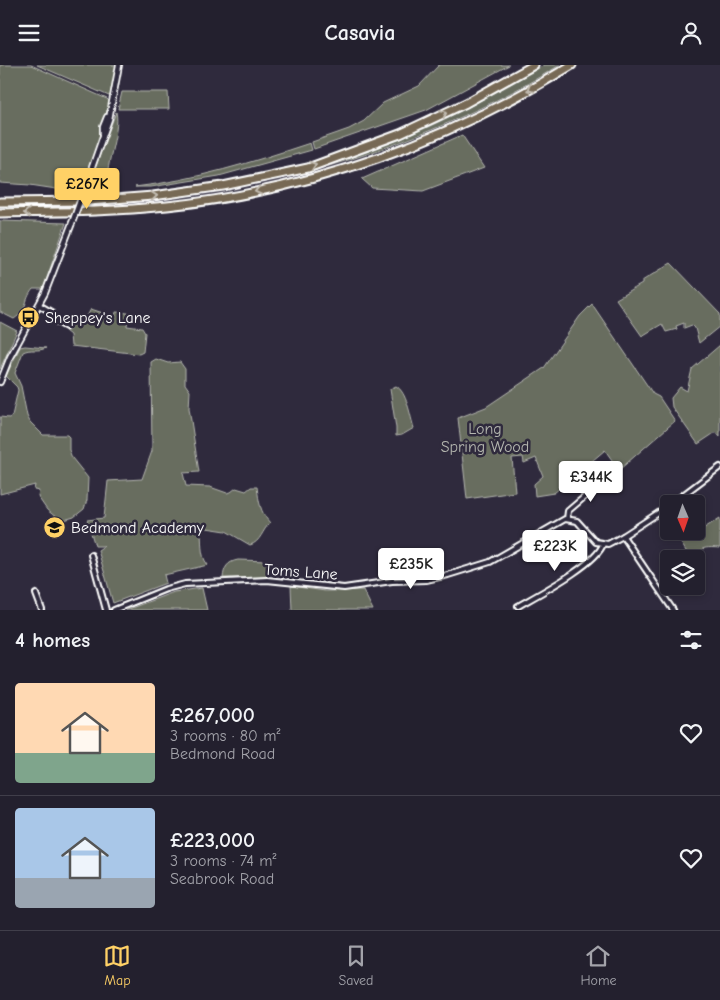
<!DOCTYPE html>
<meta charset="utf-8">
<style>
:root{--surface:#23202e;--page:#2f2d3a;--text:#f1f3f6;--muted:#a3a3aa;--line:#403e4a;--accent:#ffd166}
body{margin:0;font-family:"Comic Neue",sans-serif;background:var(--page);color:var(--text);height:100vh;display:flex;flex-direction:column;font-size:19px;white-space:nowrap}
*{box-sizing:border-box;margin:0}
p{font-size:16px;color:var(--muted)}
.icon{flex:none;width:28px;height:28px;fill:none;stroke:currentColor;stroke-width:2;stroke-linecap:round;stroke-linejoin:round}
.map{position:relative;height:545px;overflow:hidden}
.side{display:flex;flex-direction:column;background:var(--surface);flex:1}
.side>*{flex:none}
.needle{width:32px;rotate:178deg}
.fabs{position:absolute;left:660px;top:430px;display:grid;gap:10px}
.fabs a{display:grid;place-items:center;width:45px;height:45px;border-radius:5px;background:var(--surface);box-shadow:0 2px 8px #0003,0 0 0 1px var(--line);font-size:25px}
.price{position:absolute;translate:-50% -42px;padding:0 11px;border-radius:5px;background:#fff;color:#222;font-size:16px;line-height:32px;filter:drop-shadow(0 1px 2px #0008)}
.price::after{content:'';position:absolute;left:50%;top:30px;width:15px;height:11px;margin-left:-8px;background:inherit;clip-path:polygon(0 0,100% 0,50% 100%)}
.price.on{background:var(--accent);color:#111}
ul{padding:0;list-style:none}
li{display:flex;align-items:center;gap:15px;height:125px;padding:0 15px}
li+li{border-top:1px solid var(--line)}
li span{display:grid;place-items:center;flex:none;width:140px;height:100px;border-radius:5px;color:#555}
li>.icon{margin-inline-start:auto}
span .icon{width:60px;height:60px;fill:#fffc;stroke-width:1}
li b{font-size:21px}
h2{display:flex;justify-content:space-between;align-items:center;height:60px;padding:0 15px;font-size:21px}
header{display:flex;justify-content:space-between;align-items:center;height:65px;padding:0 15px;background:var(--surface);font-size:22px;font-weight:800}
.dock{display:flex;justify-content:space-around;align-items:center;height:70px;border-top:1px solid var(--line);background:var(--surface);font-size:14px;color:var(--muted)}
.dock a{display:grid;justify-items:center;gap:2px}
.dock .on{color:var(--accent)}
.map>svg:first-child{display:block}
.green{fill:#686d5f;stroke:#b4b6af}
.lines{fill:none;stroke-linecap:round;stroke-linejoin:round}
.minor-casing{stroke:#fff;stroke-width:8}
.tertiary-casing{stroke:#fff;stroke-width:8}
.motorway-casing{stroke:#fff;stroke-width:11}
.minor{stroke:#2f2a3d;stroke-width:4}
.tertiary{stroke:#2f2a3d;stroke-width:4.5}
.motorway{stroke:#776954;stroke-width:7}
.tertiary-bridge-casing{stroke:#fff;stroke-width:8;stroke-linecap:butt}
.tertiary-bridge{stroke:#2f2a3d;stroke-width:4.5}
.oneway{stroke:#c2bcb2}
.labels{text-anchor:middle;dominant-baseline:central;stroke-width:5;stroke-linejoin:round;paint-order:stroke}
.poi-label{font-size:16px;fill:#fff;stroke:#2f2a3d;text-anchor:start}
.park-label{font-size:16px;fill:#b4b6af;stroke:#2f2a3d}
.street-label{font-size:16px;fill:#fff;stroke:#2f2a3d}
</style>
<header><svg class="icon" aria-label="menu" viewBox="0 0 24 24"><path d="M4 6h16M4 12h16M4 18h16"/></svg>Casavia<svg class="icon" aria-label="person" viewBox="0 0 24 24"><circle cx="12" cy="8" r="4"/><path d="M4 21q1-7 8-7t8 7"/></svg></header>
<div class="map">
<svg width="720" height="545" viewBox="0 0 720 545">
<rect width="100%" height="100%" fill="#2f2a3d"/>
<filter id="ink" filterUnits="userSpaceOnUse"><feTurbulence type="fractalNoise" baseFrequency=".02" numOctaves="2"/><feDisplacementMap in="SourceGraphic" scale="10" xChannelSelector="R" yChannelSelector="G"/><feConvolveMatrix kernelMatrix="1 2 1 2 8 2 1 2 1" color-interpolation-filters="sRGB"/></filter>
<g filter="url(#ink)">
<g class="green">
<path d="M0 0H31L107 34 110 37 102 61 100 72 83 119 63 125 30 120 0 118Z"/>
<path d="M37 0H118L113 27 109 31Z"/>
<path d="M439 0H509L426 45 314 84 312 77 349 64 364 56 383 38 419 21Z"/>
<path d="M544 0H560C477 50 389 86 296 110 332 99 369 87 405 72 453 52 499 26 544 0Z"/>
<path d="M122 27H168L169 44H118Z"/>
<path d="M116 47C121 68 102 105 109 123L107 125H100L89 119Z"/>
<path d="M462 70 484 103 423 126 372 123 362 114Z"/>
<path d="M310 78 312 85 219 111 151 122H135C195 115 253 97 310 78Z"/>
<path d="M0 156 66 158 43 224H33C23 236 29 244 14 254L0 247Z"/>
<path d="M671 198 720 249V261L699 278 695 263 692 260 684 263V258L676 261 677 264 666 267 662 259 642 271 616 234 642 219V216Z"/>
<path d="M592 239 649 323 653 329 659 332 675 356 619 405 605 385 554 428 535 431 534 419 543 411 536 393 524 398 523 392 512 393 515 427 467 434 458 353 486 342 544 303 580 251Z"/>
<path d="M91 244 115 252 116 247 128 248 127 261 142 263 145 268 143 287 139 289 71 281 70 270 65 266 67 260C82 260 84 257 91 244Z"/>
<path d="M0 257 17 266 0 304Z"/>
<path d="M720 280V372L716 367 698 379 672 342 671 333 680 322 687 326 692 304Z"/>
<path d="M25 281 46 283C38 287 31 283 23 287L15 308 21 321 27 351 30 357 43 370H67L69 372V385L72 393 88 413 87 435 84 444 74 452 61 456 47 445 38 432 39 426 34 425 35 420 0 429V352L9 353 12 351 18 325 17 322 6 311 20 282Z"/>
<path d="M156 294 168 298 180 297 185 304V319L190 326 189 343 199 407 183 408 186 421 210 422 227 428 231 427 236 423 246 426 251 422H257C259 437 260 447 270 458 262 465 261 477 250 480L226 466 200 462C203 475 199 490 208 500L164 510 166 518 113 538 98 485 104 481H95L87 455 104 453 108 416 142 414 152 386 151 297Z"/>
<path d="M396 321C407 327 410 351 414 363L402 370 396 371V363L390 324Z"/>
<path d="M720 453V483C694 481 702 486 697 503L696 494H691L681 478Z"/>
<path d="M238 495 268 496 267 512 223 513C224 503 227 497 238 495Z"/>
<path d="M291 521 325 526 363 525 373 545H292Z"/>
<path d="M202 523 207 545H126L174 527Z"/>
</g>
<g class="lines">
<defs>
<g id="minor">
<path d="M39 240 51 247 55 256 66 262"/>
<path d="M671 439 720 402"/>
<path d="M567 454 568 446 602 417"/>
<path d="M623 471 673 545"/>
<path d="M91 490 106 545"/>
<path d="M36 529 42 545"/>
<path d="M518 541C537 530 597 499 603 479"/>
<path d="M114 545 166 524 185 519 267 515 344 523 392 516 426 515 448 510 490 497 565 454 577 456 596 477 608 479 623 471 669 441"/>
</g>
<g id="tertiary">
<path d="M103 69V62L107 52"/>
<path d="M84 125 109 54 119 0"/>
<path d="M0 317 10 292 45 228 72 158"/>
</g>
<g id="motorway">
<path d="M0 137 88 136 153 131 223 121 308 103 400 69 466 38 534 0"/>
<path d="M0 148C56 147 111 147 167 141 310 126 450 75 572 0"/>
</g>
</defs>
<use href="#minor" class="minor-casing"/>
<use href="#tertiary" class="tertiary-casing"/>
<use href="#motorway" class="motorway-casing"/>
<use href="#minor" class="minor"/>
<use href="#tertiary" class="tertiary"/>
<use href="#motorway" class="motorway"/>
<defs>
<path id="tertiary-bridge" d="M72 158 84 125"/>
</defs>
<use href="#tertiary-bridge" class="tertiary-bridge-casing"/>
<use href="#tertiary-bridge" class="tertiary-bridge"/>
</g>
<defs><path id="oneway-chevron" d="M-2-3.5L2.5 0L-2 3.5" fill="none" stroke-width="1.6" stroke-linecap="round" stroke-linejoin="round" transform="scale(1.25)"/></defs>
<g class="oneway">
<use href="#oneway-chevron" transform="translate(530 24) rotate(152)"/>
<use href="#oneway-chevron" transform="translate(444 48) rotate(-25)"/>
<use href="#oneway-chevron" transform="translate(313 100) rotate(-19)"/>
<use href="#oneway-chevron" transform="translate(258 126) rotate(168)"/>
<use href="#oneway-chevron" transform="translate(154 131) rotate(-6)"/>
<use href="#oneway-chevron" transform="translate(27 148) rotate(179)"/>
</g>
</g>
<defs>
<symbol id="bus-disc" viewBox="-11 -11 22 22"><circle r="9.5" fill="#ffd166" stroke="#2f2a3d"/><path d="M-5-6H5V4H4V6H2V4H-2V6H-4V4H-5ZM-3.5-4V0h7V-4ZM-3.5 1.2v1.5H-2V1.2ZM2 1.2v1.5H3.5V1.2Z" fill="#111"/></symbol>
<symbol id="school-disc" viewBox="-11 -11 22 22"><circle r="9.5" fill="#ffd166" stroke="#2f2a3d"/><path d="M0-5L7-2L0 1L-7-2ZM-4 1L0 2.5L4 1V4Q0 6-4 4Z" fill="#111"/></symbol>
</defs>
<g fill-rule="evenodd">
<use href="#bus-disc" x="16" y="240" width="25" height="25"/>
<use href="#school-disc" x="42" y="450" width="25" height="25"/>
</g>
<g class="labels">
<g class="poi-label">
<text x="45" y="253">Sheppey's Lane</text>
<text x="71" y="463">Bedmond Academy</text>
</g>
<g class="park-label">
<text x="485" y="364">Long<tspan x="485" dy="18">Spring Wood</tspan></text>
</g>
<g class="street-label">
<text transform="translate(301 507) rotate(4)">Toms Lane</text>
</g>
</g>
</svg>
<div class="fabs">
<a><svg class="needle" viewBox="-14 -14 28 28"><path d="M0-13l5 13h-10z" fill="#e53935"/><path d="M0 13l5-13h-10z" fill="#a3a3aa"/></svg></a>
<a><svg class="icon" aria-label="layers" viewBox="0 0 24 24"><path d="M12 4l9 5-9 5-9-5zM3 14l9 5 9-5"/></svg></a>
</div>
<b class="price on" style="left:87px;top:145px">£267K</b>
<b class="price" style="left:591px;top:438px">£344K</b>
<b class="price" style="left:555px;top:507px">£223K</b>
<b class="price" style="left:411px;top:525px">£235K</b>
</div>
<section class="side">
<h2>4 homes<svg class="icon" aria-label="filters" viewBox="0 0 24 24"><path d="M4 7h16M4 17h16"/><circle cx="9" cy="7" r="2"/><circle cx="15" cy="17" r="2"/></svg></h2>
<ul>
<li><span style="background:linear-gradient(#ffd9b3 70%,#7fa58c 0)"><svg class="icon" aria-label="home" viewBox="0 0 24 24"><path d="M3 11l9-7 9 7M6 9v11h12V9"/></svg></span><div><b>£267,000</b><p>3 rooms · 80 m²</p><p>Bedmond Road</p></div><svg class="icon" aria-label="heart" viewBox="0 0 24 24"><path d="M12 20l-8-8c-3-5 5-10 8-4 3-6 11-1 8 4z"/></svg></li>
<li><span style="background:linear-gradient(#a9c7e8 70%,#9aa5b1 0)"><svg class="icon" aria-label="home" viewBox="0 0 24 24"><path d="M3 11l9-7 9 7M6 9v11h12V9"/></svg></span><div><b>£223,000</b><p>3 rooms · 74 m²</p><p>Seabrook Road</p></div><svg class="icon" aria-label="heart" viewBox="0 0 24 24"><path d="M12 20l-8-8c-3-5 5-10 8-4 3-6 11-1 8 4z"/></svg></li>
</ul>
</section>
<nav class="dock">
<a class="on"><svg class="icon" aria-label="map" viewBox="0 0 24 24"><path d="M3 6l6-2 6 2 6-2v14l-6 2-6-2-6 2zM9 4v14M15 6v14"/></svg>Map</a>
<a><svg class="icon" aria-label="saved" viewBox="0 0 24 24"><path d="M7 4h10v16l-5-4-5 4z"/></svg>Saved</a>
<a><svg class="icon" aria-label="home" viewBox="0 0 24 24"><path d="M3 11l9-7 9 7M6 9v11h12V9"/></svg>Home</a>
</nav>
